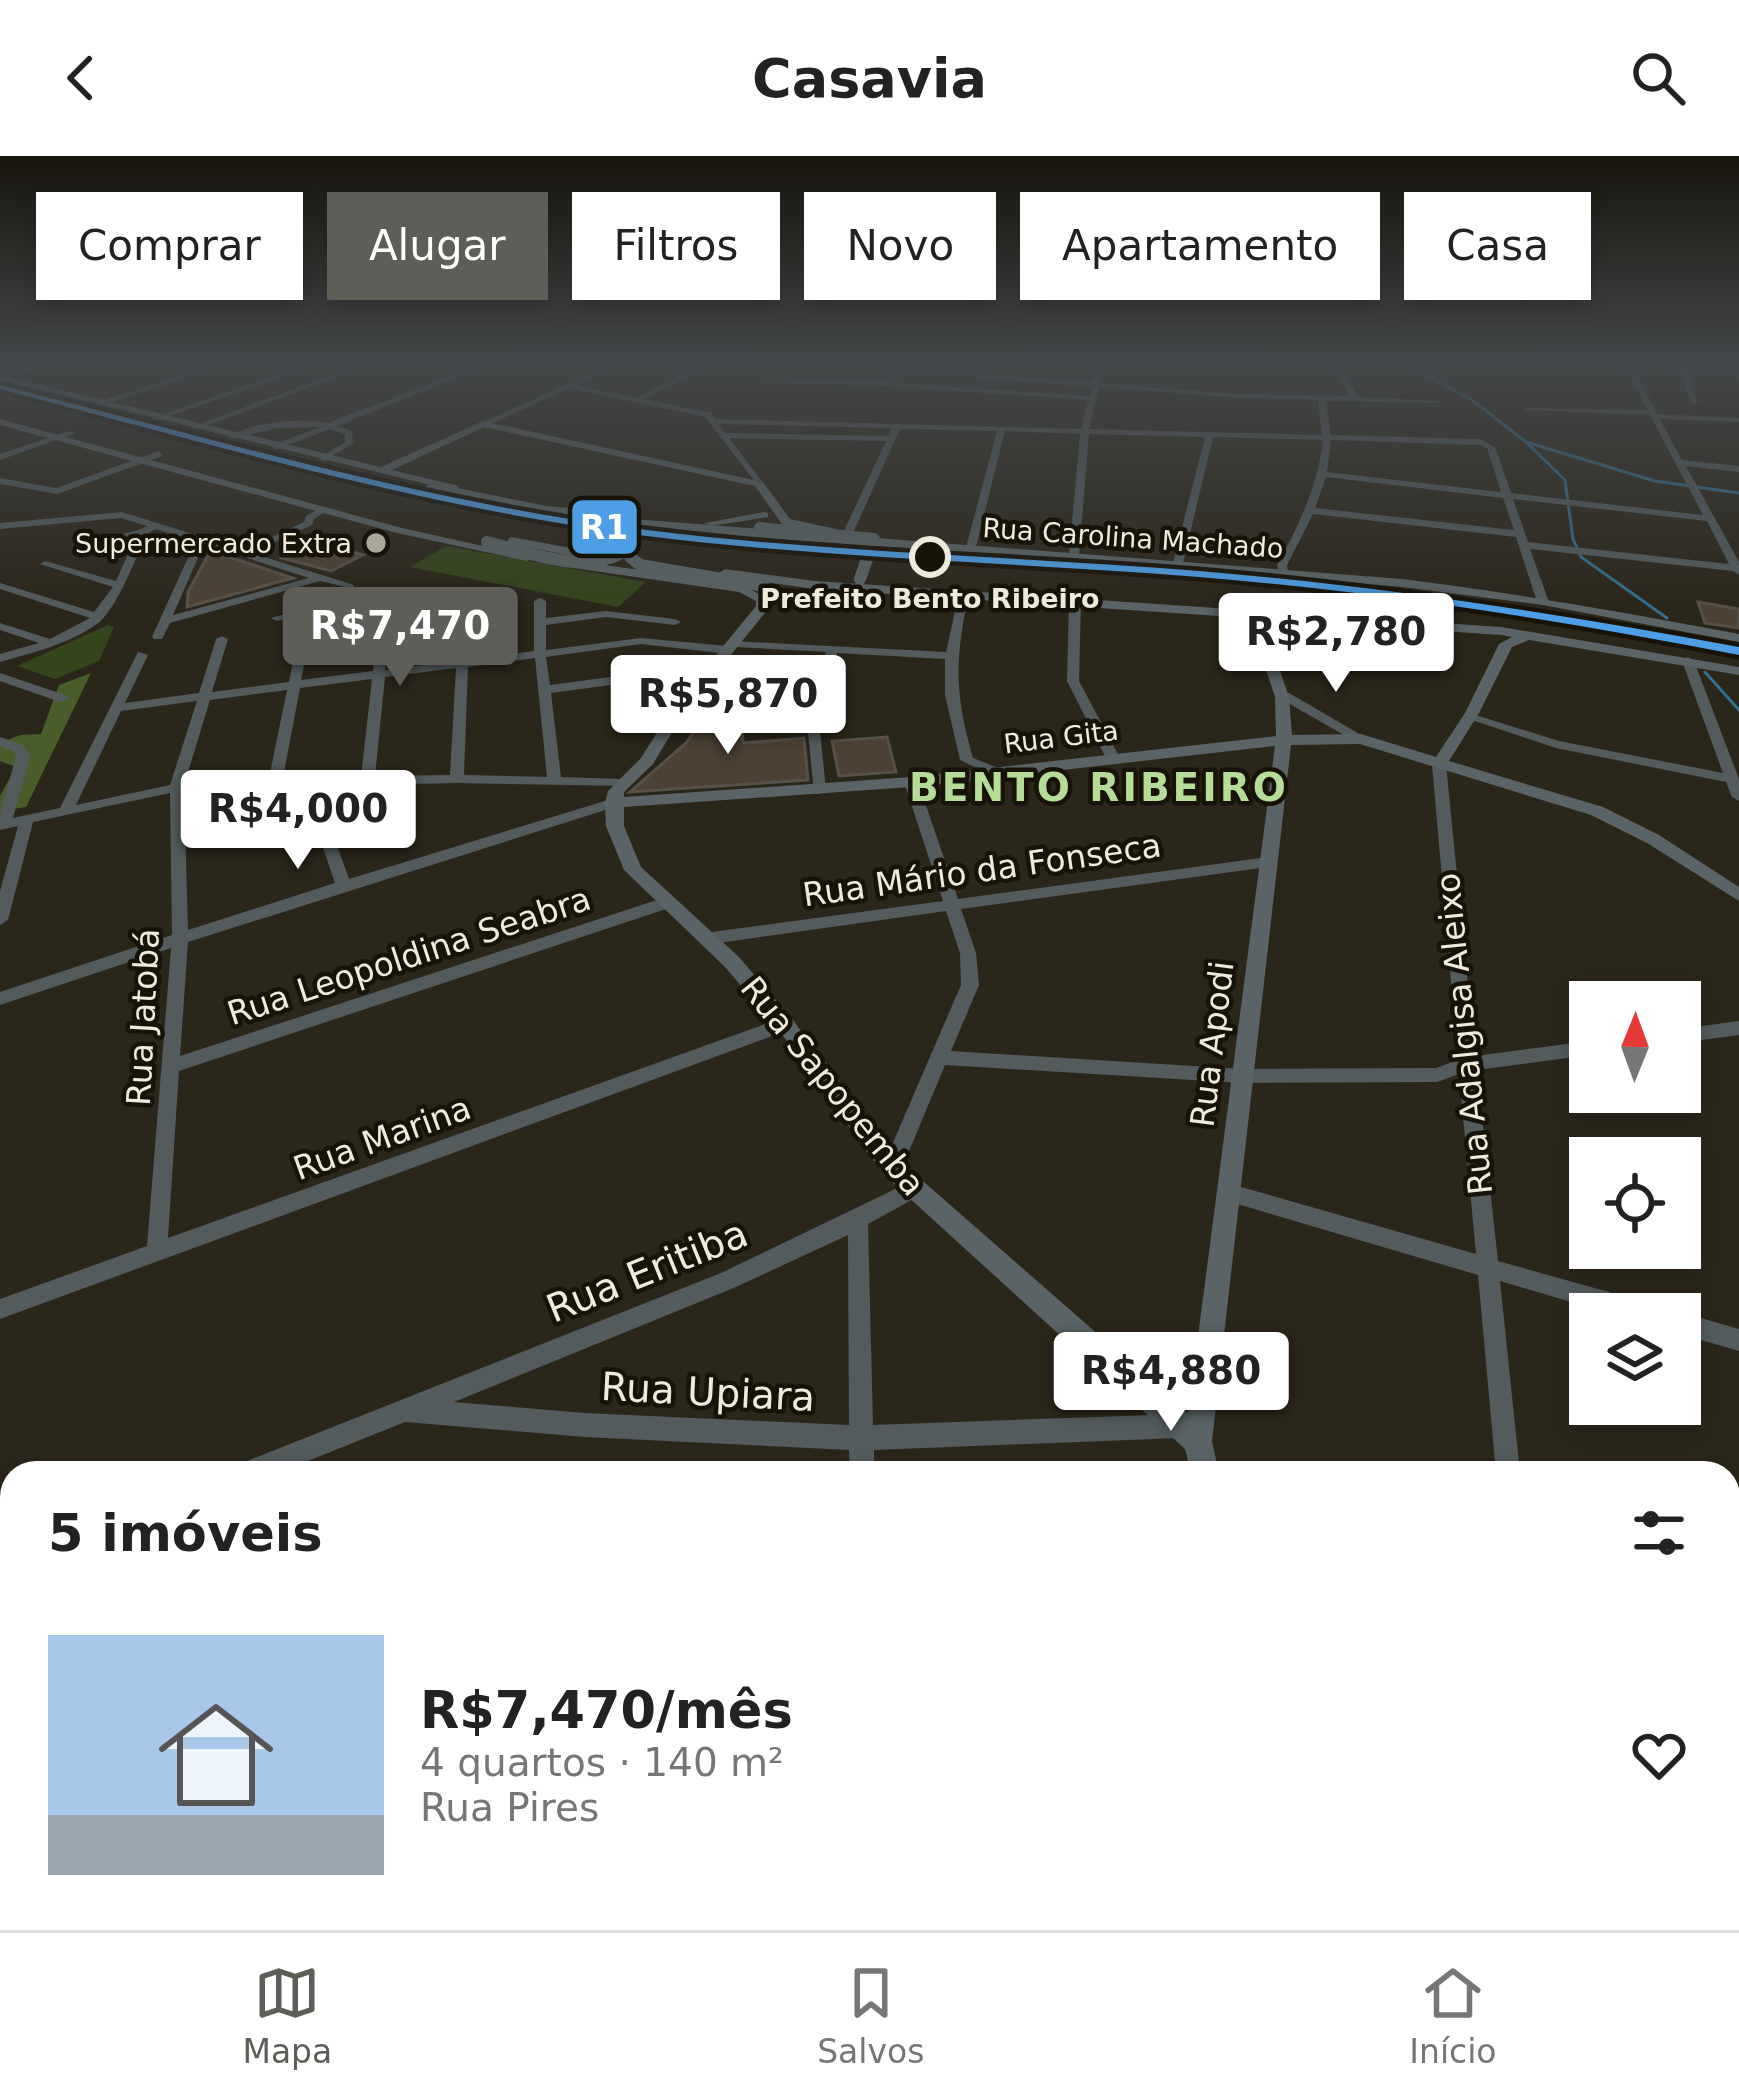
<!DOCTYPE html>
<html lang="pt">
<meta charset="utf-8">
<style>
:root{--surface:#fff;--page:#f6f6f6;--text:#222;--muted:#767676;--line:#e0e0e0;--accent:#5f5d57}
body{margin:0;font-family:"DejaVu Sans",sans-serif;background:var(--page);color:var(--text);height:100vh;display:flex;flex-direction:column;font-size:45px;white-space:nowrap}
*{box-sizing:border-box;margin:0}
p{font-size:39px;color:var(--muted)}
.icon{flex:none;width:66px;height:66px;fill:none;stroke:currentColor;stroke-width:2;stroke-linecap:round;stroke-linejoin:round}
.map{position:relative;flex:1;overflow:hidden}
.details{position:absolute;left:0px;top:1305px;width:1740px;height:471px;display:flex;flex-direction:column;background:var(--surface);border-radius:36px 36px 0 0;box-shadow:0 6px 18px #0003}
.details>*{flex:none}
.top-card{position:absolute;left:36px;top:36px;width:1668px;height:108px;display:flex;gap:24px}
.needle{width:78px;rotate:1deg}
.tools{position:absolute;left:1569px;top:825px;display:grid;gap:24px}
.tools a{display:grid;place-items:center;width:132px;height:132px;border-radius:0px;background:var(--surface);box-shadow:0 6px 18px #0003;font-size:60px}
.price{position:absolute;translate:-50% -102px;padding:0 27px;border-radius:12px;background:#fff;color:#222;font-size:39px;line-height:78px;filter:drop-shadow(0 3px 6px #0008)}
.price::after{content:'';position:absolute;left:50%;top:72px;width:36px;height:27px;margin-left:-18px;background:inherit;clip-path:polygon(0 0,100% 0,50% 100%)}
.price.active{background:var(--accent);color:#fff}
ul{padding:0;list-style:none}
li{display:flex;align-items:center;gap:36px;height:300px;padding:0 48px}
li span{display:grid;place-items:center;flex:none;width:336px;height:240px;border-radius:0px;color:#555}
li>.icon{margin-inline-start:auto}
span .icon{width:144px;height:144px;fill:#fffc;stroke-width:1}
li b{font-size:51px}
h2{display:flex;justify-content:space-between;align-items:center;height:144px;padding:0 48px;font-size:51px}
.pill{padding:0 42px;border-radius:0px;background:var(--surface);box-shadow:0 6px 18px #0003;font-size:42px;line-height:108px}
.pill.active{background:var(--accent);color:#fff}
header{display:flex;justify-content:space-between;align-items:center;height:156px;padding:0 48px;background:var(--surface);font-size:54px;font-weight:700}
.menu{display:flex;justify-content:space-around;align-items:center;height:168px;border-top:3px solid var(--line);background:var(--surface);font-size:33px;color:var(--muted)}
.menu a{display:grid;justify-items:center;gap:6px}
.menu .active{color:var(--accent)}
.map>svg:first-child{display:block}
.green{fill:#34441d}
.forest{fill:#485d2a}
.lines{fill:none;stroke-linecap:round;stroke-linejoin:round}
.stream{stroke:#306f8f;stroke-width:3}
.building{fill:#4c4133;stroke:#575047;stroke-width:3}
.minor{fill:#535b5d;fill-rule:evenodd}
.major{fill:#5a6365;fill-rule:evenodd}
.major-bridge-far1{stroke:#5a6365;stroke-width:9}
.major-bridge{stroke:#5a6365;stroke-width:12}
.rail-1-casing{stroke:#171309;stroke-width:9}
.rail-1{fill:#4d9ee5;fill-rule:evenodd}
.poi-dot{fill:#aaa698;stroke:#171309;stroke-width:4.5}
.stop-dot{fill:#171309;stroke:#efebdc;stroke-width:6}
.labels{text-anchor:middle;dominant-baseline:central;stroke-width:9;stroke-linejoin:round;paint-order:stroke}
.far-street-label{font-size:27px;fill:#efebdc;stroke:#171309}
.far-poi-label{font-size:27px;fill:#efebdc;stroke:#171309;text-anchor:end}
.far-stop-label{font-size:27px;font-weight:bold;fill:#efebdc;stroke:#171309}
.street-label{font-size:33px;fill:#efebdc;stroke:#171309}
.far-district-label{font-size:39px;font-weight:bold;letter-spacing:3px;fill:#b6dd98;stroke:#171309}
.near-street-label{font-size:39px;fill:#efebdc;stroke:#171309}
.line-badge{stroke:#171309;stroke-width:4.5}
.badge-label{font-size:33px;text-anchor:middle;font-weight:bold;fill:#fff}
</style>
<header><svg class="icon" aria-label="back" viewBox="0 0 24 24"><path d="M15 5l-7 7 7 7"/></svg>Casavia<svg class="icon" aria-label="search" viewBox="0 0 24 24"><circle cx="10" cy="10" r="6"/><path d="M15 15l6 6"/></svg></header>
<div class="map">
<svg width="1739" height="1774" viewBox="0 0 1739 1774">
<rect width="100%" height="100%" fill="#2b261a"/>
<g class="green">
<path d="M446 390 646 426 618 451 410 411Z"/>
<path d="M108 469 114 471 99 505 55 523 17 510Z"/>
</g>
<path class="forest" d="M91 517 26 651 0 655V640L16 611 0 605V587L20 579 41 578 59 529Z"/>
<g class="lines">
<g class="stream">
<path d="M1402 206 1472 244 1526 286 1655 325 1739 337"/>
<path d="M1526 286 1565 324 1573 383 1581 401 1667 462"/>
<path d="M1705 516 1739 554"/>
</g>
</g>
<g class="building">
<path d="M315 386 363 399 331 415 282 402Z"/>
<path d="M210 396 211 395 293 422 187 451 188 436Z"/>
<path d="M1698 446 1739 453V472L1705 467Z"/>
<path d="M741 548 743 587 804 582 808 624 630 636 686 587 712 549Z"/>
<path d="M887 581 896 616 839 620 832 585Z"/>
</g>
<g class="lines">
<g class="minor">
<path d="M220 206H231L103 249 96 247Z"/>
<path d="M314 206H325L158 264 151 262Z"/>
<path d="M368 206H378L197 273 190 271Z"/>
<path d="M486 206H496L337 270 352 275 353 287 325 305 318 303 345 286V278L329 273 275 294 272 289 320 271 276 272 232 283 228 280C258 266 295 261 328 267Z"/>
<path d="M617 206H627L577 229 636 242 710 206H718L644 243 711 257 715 263 1081 273 1088 244 870 229 716 226 870 225 1090 240 1092 231 801 206 1093 226 1098 206H1105L1100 227 1238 238 1350 240 1332 206H1339L1358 241 1440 245 1436 247 1326 245 1331 279 1480 283 1495 291 1511 337 1703 359 1650 259 1523 254 1527 252 1647 254 1629 217 1635 206 1739 218V222L1687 216 1698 246 1694 248 1690 246 1679 215 1641 210 1637 217 1657 258 1739 262V266L1660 263 1682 304 1739 310V316L1686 310 1739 406V419L1733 415 1530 393 1549 446 1543 449 1537 446 1516 381 1313 358 1287 409 1288 416 1279 418 1277 409C1299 369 1318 330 1323 284L1213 281 1183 407 1178 410 1173 407 1205 281 1089 278 1079 400 1074 403 1069 400 1080 278 1005 275 975 395 970 398 965 395 997 275 900 273 853 377 848 380 843 377 886 285 729 282 764 328 759 331 705 261 570 232 486 270 479 268ZM1099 231 1238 242 1318 244 1322 279 1089 273ZM719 268 892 272 888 280 725 277ZM1331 284 1479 289 1487 292 1501 336 1327 316ZM1326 321 1503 342 1514 374 1315 352ZM1513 343 1707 365 1729 408 1528 386Z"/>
<path d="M69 275 76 277 0 304V298Z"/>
<path d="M159 295 162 300 57 338 0 328V322L56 332Z"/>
<path d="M320 352 328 354 314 363 312 369 252 397 354 429V433L320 425 170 467 162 483H154L152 481 191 395 201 387 156 373 140 381 143 387C133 409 115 455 97 468 69 488 32 497 0 506V498L39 487 0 474V467L50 483 90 462 0 433V427L94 456 113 431 40 408 45 405 116 425 128 398 98 388C113 377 130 379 147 370L121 362 0 373V367L122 356 244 394 304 366 306 360ZM119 384 132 385 133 387 131 392 112 387ZM210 390 309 422 173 459 200 397Z"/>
<path d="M471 431 476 434 470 440 468 503 534 495V445L540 442 546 445V462L606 455 675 463 681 466 675 469 606 461 546 469V494L641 482 728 490 734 494 728 498 641 488 546 501 550 529 633 518 639 522 633 526 551 537 561 621 623 623 630 627 628 630 457 627 316 630 349 723 608 644H618L620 647 618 650 188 786 180 900 660 743 666 742 674 747 672 751 179 915 168 1082 779 863H791L794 868 791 873 0 1163V1143L147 1090 171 792 0 849V836L172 779 170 637 33 666 8 764 0 769V735L18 670 0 674V657L16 601 13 595 0 590V581L23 589 30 601 13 662 60 652 138 496 148 499 125 547 199 537 216 483 222 480 228 483 212 536 289 526 302 459 277 465 271 462 309 451 315 454 301 524 373 515 382 437 387 434 392 437 385 514 456 505 460 439ZM535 502 547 621 464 619 468 511ZM456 512 450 619 375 620 385 521ZM372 523 361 621 283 622 300 532ZM287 534 269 622 185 626 210 544ZM197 545 170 629 76 649 121 555ZM302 630 335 727 188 774 184 634Z"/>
<path d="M964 434 969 437C955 502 954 537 973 602L1001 613V619H991L960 604 945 539V503L837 497 818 555 826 634 819 638 814 637 806 555 826 496 735 491 729 487 731 485 946 496 959 437Z"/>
<path d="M1075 442 1081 445 1079 525 1120 602 1113 606 1106 602 1067 525 1069 445Z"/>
<path d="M1688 501 1694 505 1739 623V645L1732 641 1726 626 1556 592 1463 561 1469 557 1559 585 1723 617 1682 505Z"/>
<path d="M0 517 68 540 70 543 60 546 0 525Z"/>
<path d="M1281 537H1289L1368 583 1361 587 1356 586 1281 543Z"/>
<path d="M1439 604 1446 608 1475 900 1590 885V899L1477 914 1498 1105 1648 1147 1656 1151 1659 1158H1612L1500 1125 1520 1317H1496L1478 1119 1227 1045 1220 1042 1217 1036 1220 1030 1227 1027 1476 1098 1459 918 1437 926 1242 927 945 909 902 1012 899 1018 892 1020 885 1018 882 1012 961 829 960 797 946 755 704 789 696 783 704 777 943 745 904 626 911 622 918 626 958 743 1268 701 1276 706 1268 711 961 753 976 797 979 829 951 895 1242 913 1436 912 1458 904 1432 608Z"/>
<path d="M1739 865V879L1680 887V873Z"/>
<path d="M912 1025 919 1028 922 1034 919 1040 868 1068 873 1269 1179 1258 1187 1262 1191 1270 1187 1278 1179 1282 874 1294V1317H850L849 1294 585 1281 405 1266 278 1317H235L238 1308 247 1305 721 1117ZM848 1079 849 1269 585 1257 454 1246 736 1131Z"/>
<path d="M1680 1156 1739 1173V1195L1680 1178V1158H1676Z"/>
<rect x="0" y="1341" width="12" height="26"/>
<rect x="854" y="1764" width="32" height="10"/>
<path d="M1620 1764H1652L1656 1774H1624Z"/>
</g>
<g class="major">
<path d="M42 206H54L9 221 381 311 483 265 763 326 790 363 836 373 830 376 782 368 755 330 484 271 392 314 459 330 455 335 0 224V219Z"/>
<path d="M0 263 402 372 533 401 527 405 397 377 0 269Z"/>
<path d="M764 356 768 357V361L711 370 705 367Z"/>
<path d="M608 361 1402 423C1515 437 1627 457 1739 478V486L1543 449 1402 431 1175 411 721 379 604 366 602 364Z"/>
<path d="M512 381 581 394 587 398 581 402 508 387V383Z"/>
<path d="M564 403 742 429 768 443V453L683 558 653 608 624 636V641L911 621 1276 580 1275 541 1249 462 815 433 721 420 719 417 725 413 815 425 1501 471 1739 511V519L1529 484 1512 491 1479 557 1449 605 1603 651 1659 679 1739 731V745L1647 687 1591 659 1360 588 1291 589 1212 1285 1219 1317H1191L1185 1293 884 1019 778 873 725 811 624 714 606 670 605 647 608 635 641 602 672 553 756 450V445L739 436 560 410 558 407ZM1262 463 1501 479 1512 481 1499 488 1465 557 1436 601 1361 578 1292 579 1289 541ZM1275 590 1188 1257 900 1005 792 863 739 801 641 711 624 670V651L911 631Z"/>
<path d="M1287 1764H1325L1328 1774H1290Z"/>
</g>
<path class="major-bridge-far1" d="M430 333 447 336"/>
<g class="major-bridge">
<path d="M432 333 545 356 618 362 627 369 630 401 640 409 764 430 779 443"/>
<path d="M760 372 874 383 860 423"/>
<path d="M487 386C532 397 584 420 627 394"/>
</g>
<defs>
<path id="rail-1" d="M0 229C214 283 427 347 647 374 830 397 1015 400 1199 415 1381 430 1560 458 1739 491V499C1560 464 1381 436 1199 421 1015 406 830 403 647 380 427 352 214 289 0 233Z"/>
</defs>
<use href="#rail-1" class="rail-1-casing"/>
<use href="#rail-1" class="rail-1"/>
</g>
<linearGradient id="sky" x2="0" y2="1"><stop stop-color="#18150e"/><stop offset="0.45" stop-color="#444749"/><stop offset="1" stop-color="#444749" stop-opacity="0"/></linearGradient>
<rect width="1739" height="454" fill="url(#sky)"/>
<circle class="poi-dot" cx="376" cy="387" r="12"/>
<circle class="stop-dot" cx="930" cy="401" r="18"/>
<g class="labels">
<g class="far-street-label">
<text transform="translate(1133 382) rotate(4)">Rua Carolina Machado</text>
<text transform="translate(1061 581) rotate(-7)">Rua Gita</text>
</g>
<g class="far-poi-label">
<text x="352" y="387">Supermercado Extra</text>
</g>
<g class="far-stop-label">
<text x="930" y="442">Prefeito Bento Ribeiro</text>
</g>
<g class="street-label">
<text transform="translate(982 714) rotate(-8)">Rua Mário da Fonseca</text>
<text transform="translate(409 800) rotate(-18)">Rua Leopoldina Seabra</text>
<text transform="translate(143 861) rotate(-87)">Rua Jatobá</text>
<text transform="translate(1464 878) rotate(-96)">Rua Adalgisa Aleixo</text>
<text transform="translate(1212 888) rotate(-83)">Rua Apodi</text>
<text transform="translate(833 930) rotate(51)">Rua Sapopemba</text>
<text transform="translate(382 982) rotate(-20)">Rua Marina</text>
</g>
<g class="far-district-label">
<text x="1099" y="631">BENTO RIBEIRO</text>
</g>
<g class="near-street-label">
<text transform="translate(647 1115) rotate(-22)">Rua Eritiba</text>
<text transform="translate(708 1236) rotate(3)">Rua Upiara</text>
</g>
</g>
<rect class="line-badge" x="570" y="342" width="69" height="58" rx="12" fill="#4d9ee5"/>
<g class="badge-label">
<text x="604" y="383">R1</text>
</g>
</svg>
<div class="tools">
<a><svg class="needle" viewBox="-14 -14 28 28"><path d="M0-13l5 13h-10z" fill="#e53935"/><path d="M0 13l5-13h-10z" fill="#767676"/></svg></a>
<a><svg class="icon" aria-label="locate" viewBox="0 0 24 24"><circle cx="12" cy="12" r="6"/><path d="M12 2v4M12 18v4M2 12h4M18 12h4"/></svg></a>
<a><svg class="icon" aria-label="layers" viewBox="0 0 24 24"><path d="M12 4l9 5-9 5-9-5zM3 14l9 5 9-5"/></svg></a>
</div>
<b class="price active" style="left:400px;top:533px">R$7,470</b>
<b class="price" style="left:1336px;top:539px">R$2,780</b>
<b class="price" style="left:728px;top:601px">R$5,870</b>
<b class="price" style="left:298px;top:716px">R$4,000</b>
<b class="price" style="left:1171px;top:1278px">R$4,880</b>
<div class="top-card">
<a class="pill">Comprar</a>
<a class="pill active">Alugar</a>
<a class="pill">Filtros</a>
<a class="pill">Novo</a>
<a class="pill">Apartamento</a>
<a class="pill">Casa</a>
</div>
<section class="details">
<h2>5 imóveis<svg class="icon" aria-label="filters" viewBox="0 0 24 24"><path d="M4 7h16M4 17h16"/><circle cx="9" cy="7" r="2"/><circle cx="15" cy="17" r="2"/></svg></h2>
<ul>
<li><span style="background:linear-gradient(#a9c7e8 75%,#9aa5b1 0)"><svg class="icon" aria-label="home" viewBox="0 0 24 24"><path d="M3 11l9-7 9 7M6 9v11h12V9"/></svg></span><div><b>R$7,470/mês</b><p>4 quartos · 140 m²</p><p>Rua Pires</p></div><svg class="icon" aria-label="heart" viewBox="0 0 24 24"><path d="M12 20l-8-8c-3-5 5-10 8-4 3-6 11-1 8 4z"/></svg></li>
</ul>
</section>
</div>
<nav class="menu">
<a class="active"><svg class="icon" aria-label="map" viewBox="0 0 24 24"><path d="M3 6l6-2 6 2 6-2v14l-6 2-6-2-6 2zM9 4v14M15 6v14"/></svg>Mapa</a>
<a><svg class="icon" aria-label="saved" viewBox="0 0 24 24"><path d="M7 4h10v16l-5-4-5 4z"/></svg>Salvos</a>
<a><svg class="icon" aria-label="home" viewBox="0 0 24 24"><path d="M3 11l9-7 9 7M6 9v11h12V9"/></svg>Início</a>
</nav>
